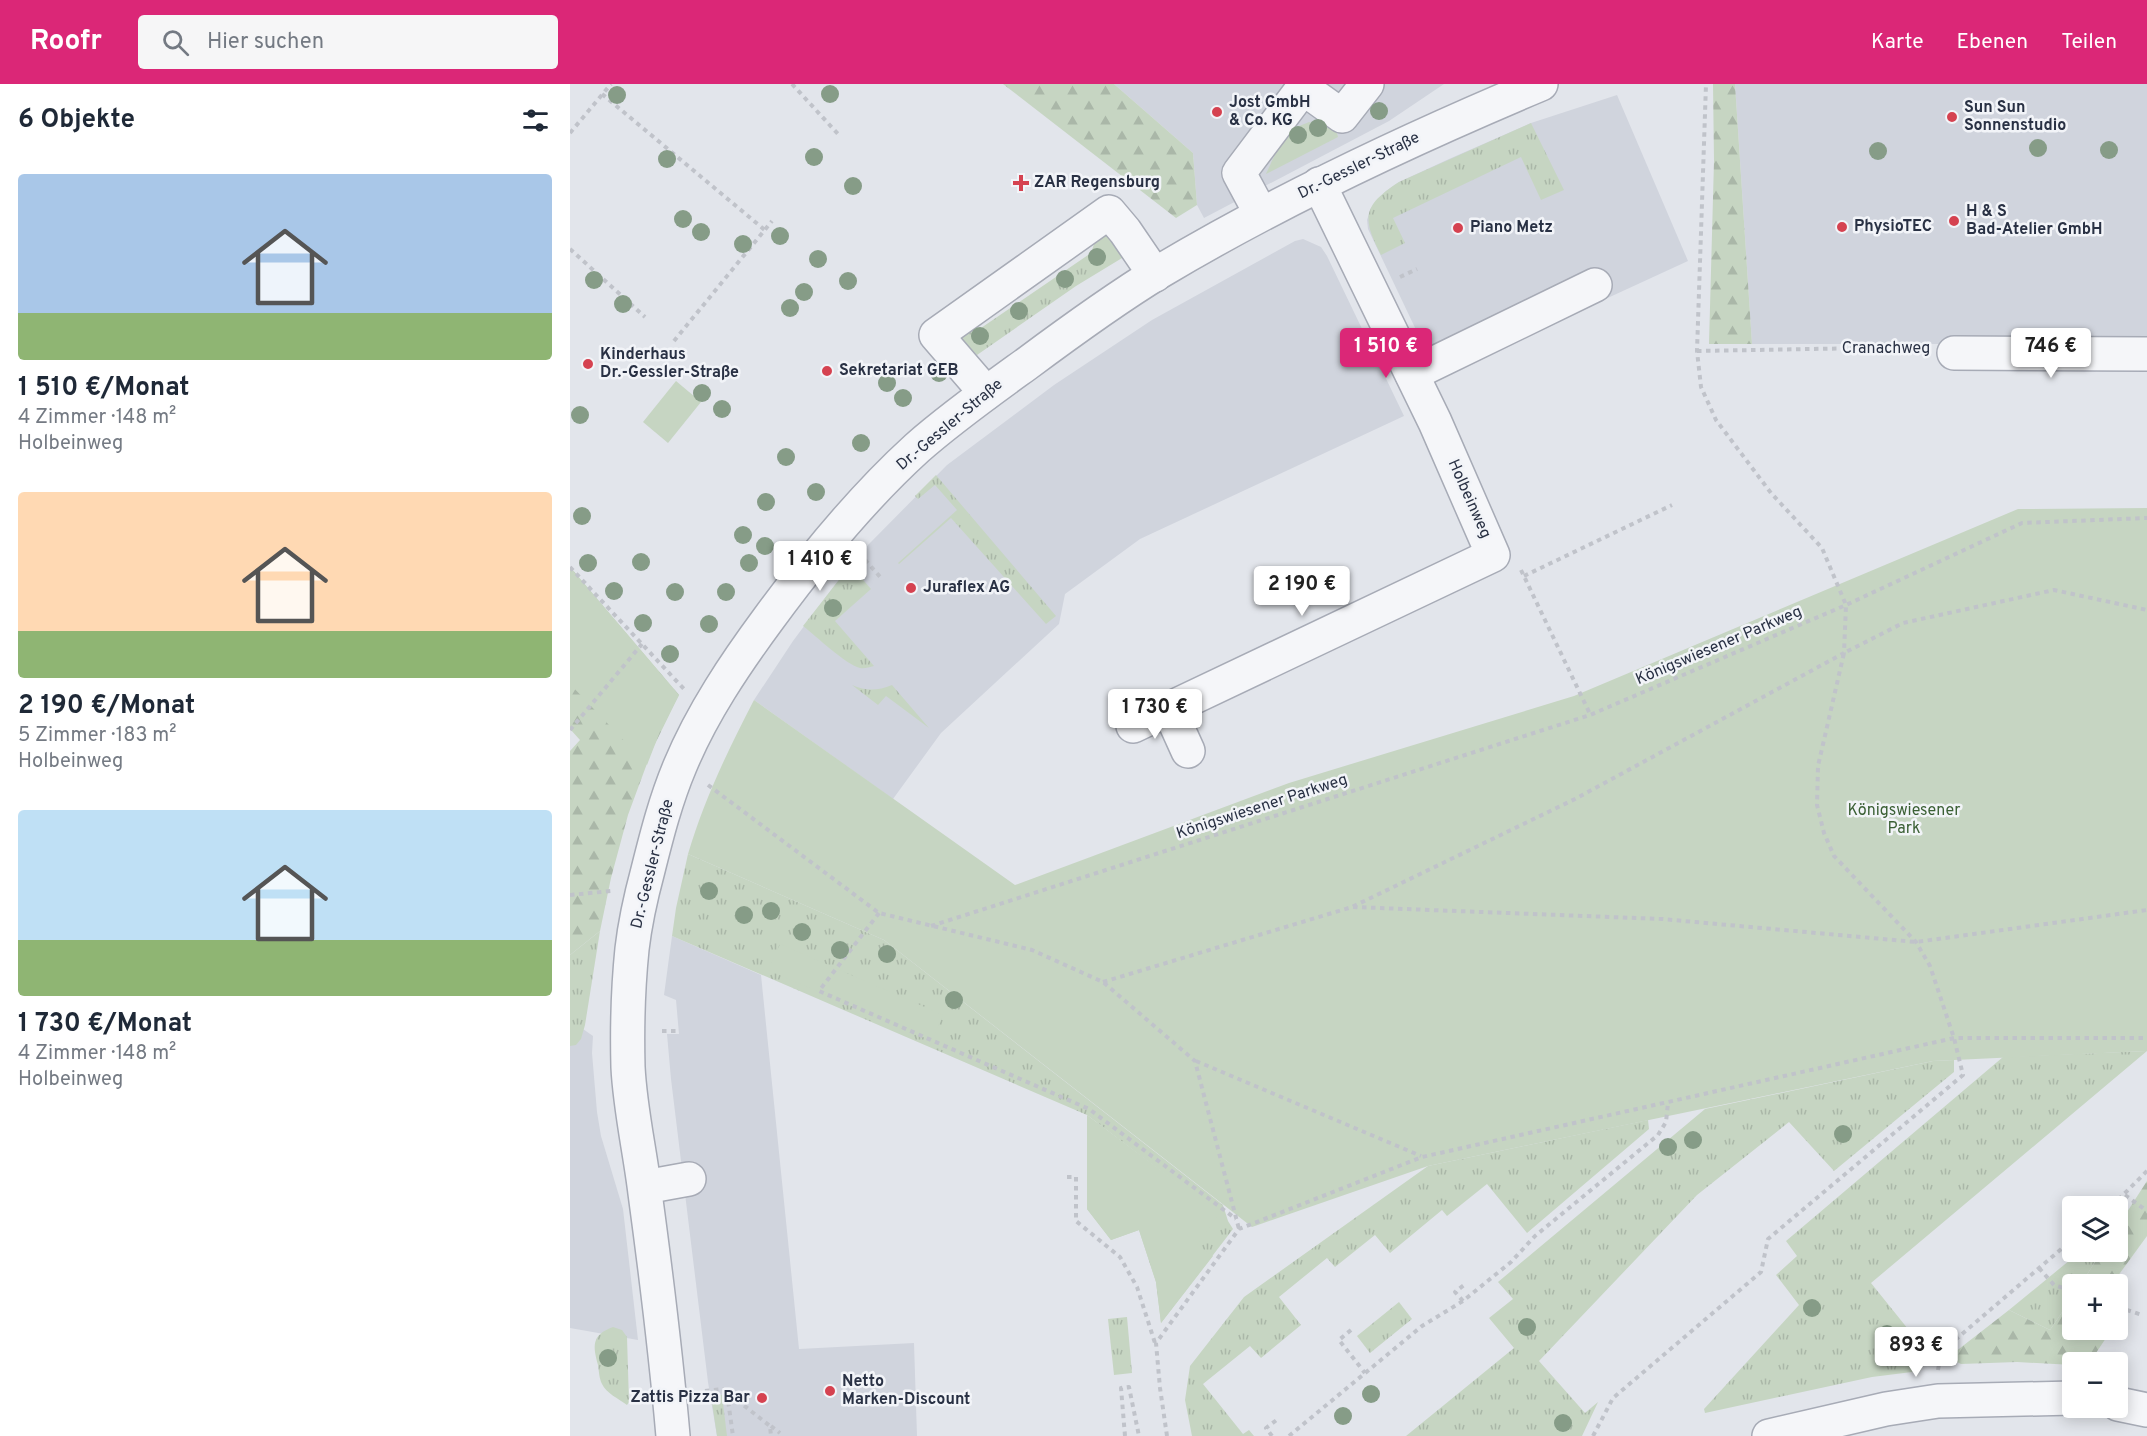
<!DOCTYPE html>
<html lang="de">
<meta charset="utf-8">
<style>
:root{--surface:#fff;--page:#f6f6f7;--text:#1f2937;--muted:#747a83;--accent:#db2777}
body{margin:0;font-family:Overpass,sans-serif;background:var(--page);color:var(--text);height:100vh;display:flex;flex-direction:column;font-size:22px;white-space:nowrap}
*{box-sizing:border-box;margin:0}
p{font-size:20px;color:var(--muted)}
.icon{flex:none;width:33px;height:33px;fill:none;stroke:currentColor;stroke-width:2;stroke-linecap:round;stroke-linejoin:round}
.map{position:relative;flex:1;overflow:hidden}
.drawer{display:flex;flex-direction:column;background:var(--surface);width:570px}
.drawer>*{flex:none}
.buttons{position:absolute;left:1492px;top:1112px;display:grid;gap:12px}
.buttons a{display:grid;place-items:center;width:66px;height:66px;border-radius:6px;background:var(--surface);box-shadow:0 3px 15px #0003;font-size:30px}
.price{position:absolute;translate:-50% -51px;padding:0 14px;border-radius:6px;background:#fff;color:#222;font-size:20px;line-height:39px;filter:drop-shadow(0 2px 3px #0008)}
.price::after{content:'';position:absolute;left:50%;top:36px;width:18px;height:14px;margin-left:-9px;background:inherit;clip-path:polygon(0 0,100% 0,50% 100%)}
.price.current{background:var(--accent);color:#fff}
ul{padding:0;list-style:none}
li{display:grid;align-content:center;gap:12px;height:318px;padding:0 18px}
li span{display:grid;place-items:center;height:186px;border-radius:6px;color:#555}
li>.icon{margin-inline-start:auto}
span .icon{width:108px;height:108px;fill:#fffc;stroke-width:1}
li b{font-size:26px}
h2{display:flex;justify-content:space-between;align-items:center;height:72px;padding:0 18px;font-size:26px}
header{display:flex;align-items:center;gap:36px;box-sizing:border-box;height:84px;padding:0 30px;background:var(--accent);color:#fff}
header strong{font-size:28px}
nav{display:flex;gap:33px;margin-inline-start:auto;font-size:21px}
.search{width:420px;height:54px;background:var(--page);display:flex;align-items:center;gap:15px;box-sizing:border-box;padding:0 21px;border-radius:6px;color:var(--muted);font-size:22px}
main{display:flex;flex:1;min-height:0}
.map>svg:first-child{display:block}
.built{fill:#d0d4dd}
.grass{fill:url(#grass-tufts)}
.forest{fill:url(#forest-firs)}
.green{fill:#c6d5c2}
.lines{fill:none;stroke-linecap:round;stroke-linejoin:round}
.minor-casing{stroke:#a7abb6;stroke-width:36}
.path{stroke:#c0c3ca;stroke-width:4;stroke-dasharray:4.5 4.5;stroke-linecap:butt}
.minor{stroke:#f5f6f9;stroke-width:33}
.tree{fill:#869c87}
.poi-dot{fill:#d54250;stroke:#f2f4f8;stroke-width:2}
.labels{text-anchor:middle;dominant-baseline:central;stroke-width:5;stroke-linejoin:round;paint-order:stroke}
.poi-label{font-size:16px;font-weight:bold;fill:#293144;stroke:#f2f4f8;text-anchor:start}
.street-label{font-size:16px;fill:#293144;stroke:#f2f4f8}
.park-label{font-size:16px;fill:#3b6035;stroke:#f2f4f8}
</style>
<header>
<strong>Roofr</strong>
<div class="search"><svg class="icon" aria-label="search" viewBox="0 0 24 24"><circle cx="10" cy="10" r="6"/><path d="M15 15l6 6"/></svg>Hier suchen</div>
<nav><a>Karte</a><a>Ebenen</a><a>Teilen</a></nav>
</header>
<main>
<section class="drawer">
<h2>6 Objekte<svg class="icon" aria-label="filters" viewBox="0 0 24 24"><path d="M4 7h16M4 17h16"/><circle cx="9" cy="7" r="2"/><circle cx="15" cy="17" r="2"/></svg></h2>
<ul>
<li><span style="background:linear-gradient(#a9c7e8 75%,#8fb573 0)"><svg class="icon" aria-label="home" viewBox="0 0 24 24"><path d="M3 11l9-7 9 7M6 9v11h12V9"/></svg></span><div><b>1 510 €/Monat</b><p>4 Zimmer · 148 m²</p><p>Holbeinweg</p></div></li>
<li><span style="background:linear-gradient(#ffd9b3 75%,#8fb573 0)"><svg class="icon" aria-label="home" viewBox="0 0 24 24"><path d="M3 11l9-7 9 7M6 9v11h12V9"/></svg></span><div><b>2 190 €/Monat</b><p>5 Zimmer · 183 m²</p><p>Holbeinweg</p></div></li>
<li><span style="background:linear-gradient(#bfe0f5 70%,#8fb573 0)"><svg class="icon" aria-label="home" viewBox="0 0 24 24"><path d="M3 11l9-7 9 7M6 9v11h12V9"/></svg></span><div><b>1 730 €/Monat</b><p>4 Zimmer · 148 m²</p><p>Holbeinweg</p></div></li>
</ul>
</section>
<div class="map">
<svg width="1577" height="1352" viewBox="0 0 1577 1352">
<defs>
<pattern id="grass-tufts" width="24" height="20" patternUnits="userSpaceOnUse" patternTransform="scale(1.5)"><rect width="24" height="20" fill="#c6d5c2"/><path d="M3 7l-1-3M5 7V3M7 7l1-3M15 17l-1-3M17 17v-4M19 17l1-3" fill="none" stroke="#aab7a8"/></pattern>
<pattern id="forest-firs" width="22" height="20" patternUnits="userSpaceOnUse" patternTransform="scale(1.5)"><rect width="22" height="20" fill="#c6d5c2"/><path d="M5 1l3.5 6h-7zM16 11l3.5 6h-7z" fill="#aab7a8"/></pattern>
</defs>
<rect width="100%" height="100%" fill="#e2e5eb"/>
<g class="built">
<path d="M544 0H874L819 37 634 134 627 121 623 69Z"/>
<path d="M1165 0H1577V260H1182Z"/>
<path d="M1047 11 1118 177 868 292 798 145 797 136 801 124 816 107 829 98 879 75 961 39Z"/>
<path d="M733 155 751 163 757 172 834 332 570 455 495 510 489 540 371 649 323 715 184 616 223 557 264 502 298 461 377 381 484 301 582 236 725 157Z"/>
<path d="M102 852 191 891 229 1265 344 1259 347 1352H147L138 1298 101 995 97 950H109L106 916 94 911Z"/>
<path d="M0 936 23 952 22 969 27 1028 31 1052 53 1125 68 1256 0 1244Z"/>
</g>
<g class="grass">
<path d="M961 39 994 106 971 116 951 73 823 134 835 159 811 171C792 134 792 122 829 98Z"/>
<path d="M531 151H539L557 171 506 202 407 271 391 256 390 248 397 241 411 244 521 169 526 154Z"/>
<path d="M366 391 486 532 476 540 381 434 329 480 328 479 387 426 365 401 348 415 345 412Z"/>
<path d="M289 491 301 505 265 537 304 582C299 583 295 585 290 584 275 580 246 552 233 542L272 492Z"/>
<path d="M282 601C296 607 307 607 322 601L359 644 316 612 308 621Z"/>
<path d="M118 770 314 856 653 1121 658 1137 663 1145 591 1239 586 1198 569 1146 541 1156 517 1125 608 1100 517 1031 102 852 106 824Z"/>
<path d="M30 847 15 941 11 955 6 961 0 962V871Z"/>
<path d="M1577 967 1301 1199 1338 1245 1357 1274 1350 1287 1302 1293 1135 1329 1134 1325 1229 1221 1206 1191 1227 1172 1216 1157 1433 973Z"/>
<path d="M1384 976V988L1264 1087 1219 1038 1127 1111 969 1277 1015 1329 1028 1318 1012 1352H836L944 1264 919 1234 943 1215 928 1198 1135 1025 1363 977Z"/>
<path d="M1078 1036 1079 1045 957 1149 917 1100 877 1132 872 1126 820 1169 805 1151 765 1183 757 1174 709 1213 731 1241 691 1274 680 1262 633 1300 673 1350 679 1346 684 1352H622L615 1316 620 1282 674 1213 858 1082Z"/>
<path d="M1511 1167H1532L1511 1200H1503V1212L1480 1246 1439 1226Z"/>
<path d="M829 1218 842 1235 800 1269 787 1252Z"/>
<path d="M557 1233 562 1289 544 1291 538 1235Z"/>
<path d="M43 1243 52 1246 57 1253 59 1318 57 1321C49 1315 36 1309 32 1300 29 1294 29 1287 28 1281 23 1262 21 1251 43 1243Z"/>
<path d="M152 1311 157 1352H147L141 1312Z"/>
</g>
<g class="forest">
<path d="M433 0H544L623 69 627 121 606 134Z"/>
<path d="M1143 0H1165L1182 260H1139L1144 77Z"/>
<path d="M0 483 109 611 82 666 58 731 41 794 30 847 0 871V667L10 656 0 645Z"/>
<path d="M1577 1097V1152L1542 1200H1511L1532 1167H1548V1142Z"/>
<path d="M1503 1212V1245H1542L1520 1278H1503V1281L1447 1278 1391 1280 1385 1277V1268L1439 1226 1480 1246Z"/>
</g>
<g class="green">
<path d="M739 38 766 46 768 53 696 90C699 83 713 53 717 49 723 44 732 41 739 38Z"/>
<path d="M106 297 131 318 98 359 73 338Z"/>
<path d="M1577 424V967L1363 977 858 1082 682 1143 314 856 118 770C134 716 158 666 184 616L445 801 719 699 1004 612 1448 425Z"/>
<path d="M0 483 109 611 91 645 77 681 0 600Z"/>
<path d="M210 860 373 931 362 957 198 886Z"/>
<path d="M517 1031 649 1130 627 1161 643 1172 591 1239 586 1198 569 1146 541 1156 517 1125Z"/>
</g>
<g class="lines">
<defs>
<g id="minor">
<path d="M691 130 669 89 733 4 772 32 797 0"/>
<path d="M1384 269 1577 270"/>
<path d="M842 290 1025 201"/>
<path d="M416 309 366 251 539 128 555 147 585 191"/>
<path d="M599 625 618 667"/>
<path d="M563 642 923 471 865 338 749 100"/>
<path d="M75 1103 119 1095"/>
<path d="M1548 1320 1577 1326"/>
<path d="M103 1352C96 1271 86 1190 75 1109 70 1067 60 1025 58 983 57 944 58 904 62 865 65 839 71 812 78 786 87 750 96 715 110 682 132 629 165 580 199 534 243 474 292 414 347 364 381 334 419 307 455 281 498 249 543 216 589 188 711 115 840 55 971 0"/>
<path d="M1199 1352 1316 1325 1368 1317 1503 1314"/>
</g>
</defs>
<use href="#minor" class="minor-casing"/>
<g class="path">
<path d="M222 0 268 50"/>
<path d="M32 10 196 147"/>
<path d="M0 49 41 0"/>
<path d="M0 165 75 233"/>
<path d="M830 193 847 185"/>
<path d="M104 257 202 137"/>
<path d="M1127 267 1355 263"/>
<path d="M289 469 312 495"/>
<path d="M0 483 114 605"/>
<path d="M951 486 1020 630"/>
<path d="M954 492 1102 421"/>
<path d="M0 646 72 560"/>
<path d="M138 701 309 829 462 866 533 898 625 977 669 1145"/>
<path d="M0 811 41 807"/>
<path d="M783 823 1092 835 1346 858 1577 826"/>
<path d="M309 829 249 907 519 1025 666 1135"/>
<path d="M361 842 1020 631 1276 521 1452 439 1577 434"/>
<path d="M533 898 782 823 1005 715 1274 569 1276 521 1252 464 1201 409 1146 336 1131 303 1127 267 1136 0"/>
<path d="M92 947H106"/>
<path d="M626 977 851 1072"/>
<path d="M497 1093H506V1137L550 1173 567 1203 585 1259"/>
<path d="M1555 1111 1577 1127"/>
<path d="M1542 1122 1577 1087"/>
<path d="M1469 1184 1484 1201 1503 1207"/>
<path d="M893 1217 885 1208 894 1201"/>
<path d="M1548 1223 1572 1231"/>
<path d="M781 1246 769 1256 795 1289"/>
<path d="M1368 1286 1370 1275 1378 1262 1503 1155"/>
<path d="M135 1307 153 1305 200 1342 201 1352"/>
<path d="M157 1309 163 1352"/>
<path d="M201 1342 210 1349"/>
<path d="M555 1352 551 1304 559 1303 569 1352"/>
<path d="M597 1352 590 1304 586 1259 669 1145 852 1073 1384 954H1577"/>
<path d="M702 1352 696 1344 708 1335"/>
<path d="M719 1352 852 1242 893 1217 941 1178 965 1152 1088 1051 1096 1038 1098 1019"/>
<path d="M1023 1352 1043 1314 1191 1188 1198 1155 1393 991 1384 954 1360 882 1346 858 1264 772 1254 749 1247 721 1248 682 1274 569 1333 539 1484 506 1577 526"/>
</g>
<use href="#minor" class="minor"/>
</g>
<g class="tree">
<circle cx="260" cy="10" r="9"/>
<circle cx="47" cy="11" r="9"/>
<circle cx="809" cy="27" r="9"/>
<circle cx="748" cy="44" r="9"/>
<circle cx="728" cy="51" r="9"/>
<circle cx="1468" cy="64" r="9"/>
<circle cx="1539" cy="66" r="9"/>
<circle cx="1308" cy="67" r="9"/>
<circle cx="244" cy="73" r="9"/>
<circle cx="97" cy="75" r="9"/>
<circle cx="283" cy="102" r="9"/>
<circle cx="113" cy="135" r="9"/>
<circle cx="131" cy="148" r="9"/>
<circle cx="210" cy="152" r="9"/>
<circle cx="173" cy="160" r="9"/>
<circle cx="527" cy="173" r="9"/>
<circle cx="248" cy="175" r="9"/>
<circle cx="495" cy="195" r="9"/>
<circle cx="24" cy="196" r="9"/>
<circle cx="278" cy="197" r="9"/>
<circle cx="234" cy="208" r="9"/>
<circle cx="53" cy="220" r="9"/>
<circle cx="220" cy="224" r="9"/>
<circle cx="449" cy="227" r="9"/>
<circle cx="410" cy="252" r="9"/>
<circle cx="369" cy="289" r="9"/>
<circle cx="317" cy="299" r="9"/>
<circle cx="132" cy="309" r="9"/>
<circle cx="333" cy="314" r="9"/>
<circle cx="152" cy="325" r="9"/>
<circle cx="10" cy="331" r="9"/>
<circle cx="291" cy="359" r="9"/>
<circle cx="216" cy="373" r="9"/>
<circle cx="246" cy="408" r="9"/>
<circle cx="196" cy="418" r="9"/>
<circle cx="12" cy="432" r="9"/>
<circle cx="173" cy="451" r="9"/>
<circle cx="195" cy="462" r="9"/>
<circle cx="71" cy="478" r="9"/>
<circle cx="18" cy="479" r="9"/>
<circle cx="179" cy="479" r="9"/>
<circle cx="44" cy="507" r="9"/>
<circle cx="105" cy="508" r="9"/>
<circle cx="156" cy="508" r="9"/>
<circle cx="263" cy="524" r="9"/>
<circle cx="73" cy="539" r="9"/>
<circle cx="139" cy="540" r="9"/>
<circle cx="100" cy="570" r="9"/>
<circle cx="139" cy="807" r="9"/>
<circle cx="201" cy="827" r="9"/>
<circle cx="174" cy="831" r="9"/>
<circle cx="232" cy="848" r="9"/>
<circle cx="270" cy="866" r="9"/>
<circle cx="317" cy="870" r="9"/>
<circle cx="384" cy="916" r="9"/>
<circle cx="1273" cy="1050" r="9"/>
<circle cx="1123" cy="1056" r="9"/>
<circle cx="1098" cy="1063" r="9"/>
<circle cx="1242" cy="1224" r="9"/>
<circle cx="957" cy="1243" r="9"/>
<circle cx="1317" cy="1250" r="9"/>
<circle cx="1337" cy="1270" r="9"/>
<circle cx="38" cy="1274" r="9"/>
<circle cx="801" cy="1310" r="9"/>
<circle cx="773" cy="1332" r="9"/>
<circle cx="993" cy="1339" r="9"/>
</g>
<g class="poi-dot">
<circle cx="647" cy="28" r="6"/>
<circle cx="1382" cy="33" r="6"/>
<path d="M448 90h6v6h6v6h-6v6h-6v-6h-6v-6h6z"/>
<circle cx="1384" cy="137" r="6"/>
<circle cx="1272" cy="143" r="6"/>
<circle cx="888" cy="144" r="6"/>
<circle cx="18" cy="280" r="6"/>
<circle cx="257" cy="287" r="6"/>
<circle cx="341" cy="504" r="6"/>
<circle cx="260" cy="1307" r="6"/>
<circle cx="192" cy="1314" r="6"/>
</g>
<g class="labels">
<g class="poi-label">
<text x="659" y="19">Jost GmbH<tspan x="659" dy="18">&amp; Co. KG</tspan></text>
<text x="1394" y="24">Sun Sun<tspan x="1394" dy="18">Sonnenstudio</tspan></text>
<text x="464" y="99">ZAR Regensburg</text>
<text x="1396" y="128">H &amp; S<tspan x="1396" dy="18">Bad-Atelier GmbH</tspan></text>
<text x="1284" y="143">PhysioTEC</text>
<text x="900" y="144">Piano Metz</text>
<text x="30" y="271">Kinderhaus<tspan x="30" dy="18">Dr.-Gessler-Straße</tspan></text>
<text x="269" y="287">Sekretariat GEB</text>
<text x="353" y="504">Juraflex AG</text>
<text x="272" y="1298">Netto<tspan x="272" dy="18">Marken-Discount</tspan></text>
<text x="180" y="1314" text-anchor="end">Zattis Pizza Bar</text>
</g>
<g class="street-label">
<text transform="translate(789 82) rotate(-26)">Dr.-Gessler-Straße</text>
<text x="1316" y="265">Cranachweg</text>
<text transform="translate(380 341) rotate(-40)">Dr.-Gessler-Straße</text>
<text transform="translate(899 415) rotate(66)">Holbeinweg</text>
<text transform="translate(1149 562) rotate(-23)">Königswiesener Parkweg</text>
<text transform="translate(692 723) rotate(-18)">Königswiesener Parkweg</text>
<text transform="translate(83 780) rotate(-76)">Dr.-Gessler-Straße</text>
</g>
<g class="park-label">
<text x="1334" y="727">Königswiesener<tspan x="1334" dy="18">Park</tspan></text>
</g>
</g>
</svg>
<div class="buttons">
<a><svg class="icon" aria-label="layers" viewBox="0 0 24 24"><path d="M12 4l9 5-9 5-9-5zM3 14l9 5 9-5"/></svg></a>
<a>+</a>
<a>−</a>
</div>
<b class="price current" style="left:816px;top:295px">1 510 €</b>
<b class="price" style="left:1481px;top:295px">746 €</b>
<b class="price" style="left:250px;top:508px">1 410 €</b>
<b class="price" style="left:732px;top:533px">2 190 €</b>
<b class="price" style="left:585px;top:656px">1 730 €</b>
<b class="price" style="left:1346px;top:1294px">893 €</b>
</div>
</main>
